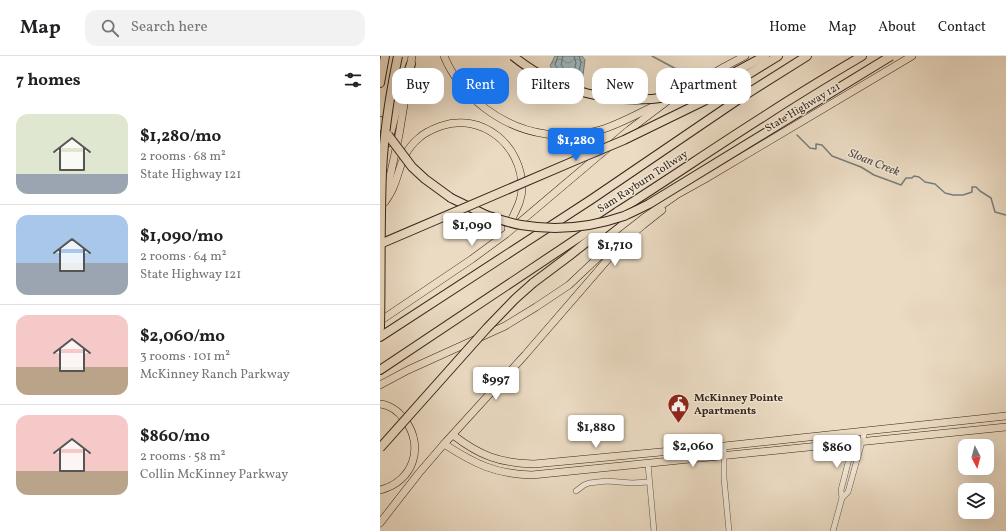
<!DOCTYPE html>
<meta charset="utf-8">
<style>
:root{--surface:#fff;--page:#f2f2f2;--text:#202124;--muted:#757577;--line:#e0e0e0;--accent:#1a73e8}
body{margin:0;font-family:Vollkorn,serif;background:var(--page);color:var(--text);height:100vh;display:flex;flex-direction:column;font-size:15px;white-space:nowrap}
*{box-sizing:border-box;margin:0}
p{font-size:13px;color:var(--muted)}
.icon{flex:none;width:22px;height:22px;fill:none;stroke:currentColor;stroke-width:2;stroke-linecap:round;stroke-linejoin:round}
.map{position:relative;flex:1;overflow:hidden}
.sheet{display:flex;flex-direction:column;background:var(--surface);width:380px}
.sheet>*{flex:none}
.guide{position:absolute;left:12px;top:12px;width:380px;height:36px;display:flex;gap:8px}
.needle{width:26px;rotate:174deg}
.buttons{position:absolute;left:578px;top:383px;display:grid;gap:8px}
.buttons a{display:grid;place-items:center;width:36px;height:36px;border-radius:8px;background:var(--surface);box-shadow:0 4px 16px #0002;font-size:20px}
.price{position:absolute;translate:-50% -34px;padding:0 9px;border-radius:4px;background:#fff;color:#222;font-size:13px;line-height:26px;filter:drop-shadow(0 1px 2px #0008)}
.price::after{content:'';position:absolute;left:50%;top:24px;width:12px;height:9px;margin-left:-6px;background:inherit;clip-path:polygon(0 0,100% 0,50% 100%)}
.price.selected{background:var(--accent);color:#fff}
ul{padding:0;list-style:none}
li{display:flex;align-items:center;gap:12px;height:100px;padding:0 16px}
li+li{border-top:1px solid var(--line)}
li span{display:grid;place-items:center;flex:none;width:112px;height:80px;border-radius:12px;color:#555}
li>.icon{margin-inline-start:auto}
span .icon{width:48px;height:48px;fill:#fffc;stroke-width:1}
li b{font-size:17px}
h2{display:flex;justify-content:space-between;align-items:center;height:48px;padding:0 16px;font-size:17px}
.tag{padding:0 14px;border-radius:12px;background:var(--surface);box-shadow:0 4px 16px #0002;font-size:14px;line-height:36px}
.tag.selected{background:var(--accent);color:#fff}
header{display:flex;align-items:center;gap:24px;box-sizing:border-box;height:56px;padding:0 20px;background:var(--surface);border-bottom:1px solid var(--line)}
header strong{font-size:19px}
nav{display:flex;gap:22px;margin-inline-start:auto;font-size:14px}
.search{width:280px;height:36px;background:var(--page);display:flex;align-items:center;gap:10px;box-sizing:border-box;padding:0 14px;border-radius:12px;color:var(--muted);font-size:15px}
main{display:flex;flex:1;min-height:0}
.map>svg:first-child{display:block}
.water{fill:url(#water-waves);stroke:#757e7d}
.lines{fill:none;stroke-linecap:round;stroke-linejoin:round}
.shore{stroke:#6a6f6d;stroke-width:1}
.stream{stroke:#757e7d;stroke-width:1.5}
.minor-casing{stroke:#635345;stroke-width:6}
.major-casing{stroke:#36261b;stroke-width:8}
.highway-casing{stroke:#36261b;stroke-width:10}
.minor{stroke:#f2e8d8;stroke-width:5}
.major{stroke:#ebdbc3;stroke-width:7}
.highway{stroke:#ebdbc3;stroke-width:8}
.highway-bridge-casing{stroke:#36261b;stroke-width:10;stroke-linecap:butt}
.highway-bridge{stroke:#ebdbc3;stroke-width:8}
.labels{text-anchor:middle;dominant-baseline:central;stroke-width:3;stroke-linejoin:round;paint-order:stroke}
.street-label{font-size:11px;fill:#36261b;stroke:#f2e8d8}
.poi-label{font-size:11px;font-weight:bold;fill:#36261b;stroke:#f2e8d8;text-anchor:start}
.water-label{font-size:12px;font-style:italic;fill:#504a44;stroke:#f2e8d8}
</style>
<header>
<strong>Map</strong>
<div class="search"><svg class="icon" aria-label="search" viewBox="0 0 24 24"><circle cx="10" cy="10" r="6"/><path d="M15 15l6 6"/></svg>Search here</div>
<nav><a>Home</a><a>Map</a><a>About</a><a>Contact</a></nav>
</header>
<main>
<section class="sheet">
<h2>7 homes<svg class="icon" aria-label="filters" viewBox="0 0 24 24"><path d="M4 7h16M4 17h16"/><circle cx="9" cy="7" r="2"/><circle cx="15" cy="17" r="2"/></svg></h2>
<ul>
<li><span style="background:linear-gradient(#dfe7d0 75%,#9aa5b1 0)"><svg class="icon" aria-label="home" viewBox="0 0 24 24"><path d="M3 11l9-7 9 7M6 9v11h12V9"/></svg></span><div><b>$1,280/mo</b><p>2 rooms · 68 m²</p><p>State Highway 121</p></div></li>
<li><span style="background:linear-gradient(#a9c7e8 60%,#9aa5b1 0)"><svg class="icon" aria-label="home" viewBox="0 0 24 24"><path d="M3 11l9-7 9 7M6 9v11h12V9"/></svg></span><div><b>$1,090/mo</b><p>2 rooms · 64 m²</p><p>State Highway 121</p></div></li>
<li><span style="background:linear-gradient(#f6c9c9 65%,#b9a48a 0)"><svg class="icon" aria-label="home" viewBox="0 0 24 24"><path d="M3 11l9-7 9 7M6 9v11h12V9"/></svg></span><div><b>$2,060/mo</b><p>3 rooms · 101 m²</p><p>McKinney Ranch Parkway</p></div></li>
<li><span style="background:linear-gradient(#f6c9c9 70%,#b9a48a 0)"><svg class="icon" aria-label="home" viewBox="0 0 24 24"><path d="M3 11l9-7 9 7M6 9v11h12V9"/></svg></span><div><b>$860/mo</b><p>2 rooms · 58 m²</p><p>Collin McKinney Parkway</p></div></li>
</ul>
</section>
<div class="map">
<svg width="626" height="475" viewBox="0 0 626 475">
<defs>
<pattern id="water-waves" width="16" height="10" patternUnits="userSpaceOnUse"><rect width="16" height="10" fill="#9fb8bf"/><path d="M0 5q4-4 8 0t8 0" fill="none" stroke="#82959a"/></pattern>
</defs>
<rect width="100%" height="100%" fill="#ebdbc3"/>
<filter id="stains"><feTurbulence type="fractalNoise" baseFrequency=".005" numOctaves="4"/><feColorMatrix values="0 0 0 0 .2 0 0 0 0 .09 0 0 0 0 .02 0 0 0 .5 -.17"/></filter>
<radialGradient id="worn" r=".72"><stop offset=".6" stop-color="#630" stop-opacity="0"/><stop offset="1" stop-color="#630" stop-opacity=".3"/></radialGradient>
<path class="water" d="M175 0H202L205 4 202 26 197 27 179 21 170 10Z"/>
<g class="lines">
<g class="shore">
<path d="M178 0 175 9 182 18 196 23 198 21 201 6 199 0"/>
<path d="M183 0 181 9 185 14 192 16 194 15 196 7 194 0"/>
</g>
<g class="stream">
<path d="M272 0 300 15"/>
<path d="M417 79 430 92 436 93V88L442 89 452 100 481 111 494 119 513 126 521 129 526 122H532L534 120 539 121 545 126 555 128 565 137 573 139H583L592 136V131H596L600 135 611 142 615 156 626 159"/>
</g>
<defs>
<g id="minor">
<path d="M344 390V422L349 475"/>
<path d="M268 408 274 475"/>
<path d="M196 435 204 429 209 427 227 425 252 427 269 426"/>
<path d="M462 442 468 436 485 375"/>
<path d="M453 475 462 442 461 434 476 376"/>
</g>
<g id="major">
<path d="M64 0C81 41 122 72 166 78 183 81 201 79 217 75 239 69 258 57 279 48"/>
<path d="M6 139 19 79 32 0"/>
<path d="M5 146C8 141 11 137 13 132 21 113 21 97 39 82 45 76 53 73 61 70 102 56 142 89 142 132 142 147 133 158 128 172"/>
<path d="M0 265 92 203 126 178 249 74 290 43 344 11 365 0"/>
<path d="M0 329 28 314 125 270 156 251 189 229 242 179 265 161 298 138 325 123 532 0"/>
<path d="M0 348C10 349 19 356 25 364 45 391 33 426 0 434"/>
<path d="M73 379C100 400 120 407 154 408L344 390 626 360"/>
<path d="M64 388C95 408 115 418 152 419L626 371"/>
<path d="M0 467 39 417 64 388 145 299 242 187 263 169 282 154"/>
</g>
<g id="highway">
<path d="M346 21 385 0"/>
<path d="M0 27 5 0"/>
<path d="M351 29 398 0"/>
<path d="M0 65 7 78"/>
<path d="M8 86 19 42 31 8"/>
<path d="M71 142 106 159"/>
<path d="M153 227 189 200 236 163"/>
<path d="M0 281 212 143 362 41 427 0"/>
<path d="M0 314 237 156C286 125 334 92 383 61 415 40 448 20 482 0"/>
</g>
</defs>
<use href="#minor" class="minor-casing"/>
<use href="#major" class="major-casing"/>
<use href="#highway" class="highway-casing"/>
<use href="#minor" class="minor"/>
<use href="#major" class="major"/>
<use href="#highway" class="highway"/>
<defs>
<g id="highway-bridge">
<path d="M133 0C176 35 233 50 288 41 308 37 327 30 346 21"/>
<path d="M8 79 32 111 45 123 71 142"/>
<path d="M106 159C118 163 129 167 141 169 176 175 212 171 244 160 253 156 261 152 269 148L511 0"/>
<path d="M0 188 201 102 244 84 324 45 351 29"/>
<path d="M0 272C1 220 0 167 2 115 4 77 10 38 18 0"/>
<path d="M0 392 107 272 135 243 153 227"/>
</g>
</defs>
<use href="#highway-bridge" class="highway-bridge-casing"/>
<use href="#highway-bridge" class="highway-bridge"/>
</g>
<defs>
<symbol id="civic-pin" viewBox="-11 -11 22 30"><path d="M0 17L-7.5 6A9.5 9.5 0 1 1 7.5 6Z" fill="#8f2418" stroke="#f2e8d8"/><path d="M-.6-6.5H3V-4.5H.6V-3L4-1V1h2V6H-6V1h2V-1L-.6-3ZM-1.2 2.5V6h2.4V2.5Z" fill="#fff"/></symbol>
</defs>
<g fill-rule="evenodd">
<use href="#civic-pin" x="286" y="336" width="25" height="34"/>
</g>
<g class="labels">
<g class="street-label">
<text transform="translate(423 52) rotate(-31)">State Highway 121</text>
<text transform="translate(263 126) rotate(-33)">Sam Rayburn Tollway</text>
</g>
<g class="poi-label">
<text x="314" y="342">McKinney Pointe<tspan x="314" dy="13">Apartments</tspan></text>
</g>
<g class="water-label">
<text transform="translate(494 107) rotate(22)">Sloan Creek</text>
</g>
</g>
<rect width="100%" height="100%" filter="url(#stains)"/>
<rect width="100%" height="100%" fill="url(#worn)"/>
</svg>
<div class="buttons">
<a><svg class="needle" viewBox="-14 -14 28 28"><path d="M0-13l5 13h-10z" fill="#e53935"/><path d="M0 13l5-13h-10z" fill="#757577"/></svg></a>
<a><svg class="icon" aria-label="layers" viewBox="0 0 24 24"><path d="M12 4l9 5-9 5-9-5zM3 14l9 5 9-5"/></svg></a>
</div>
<b class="price selected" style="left:196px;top:106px">$1,280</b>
<b class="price" style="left:92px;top:191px">$1,090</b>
<b class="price" style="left:235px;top:211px">$1,710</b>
<b class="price" style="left:116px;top:345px">$997</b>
<b class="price" style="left:216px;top:393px">$1,880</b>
<b class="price" style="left:313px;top:412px">$2,060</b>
<b class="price" style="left:457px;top:413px">$860</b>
<div class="guide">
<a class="tag">Buy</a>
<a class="tag selected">Rent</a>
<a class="tag">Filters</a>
<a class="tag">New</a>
<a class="tag">Apartment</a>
</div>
</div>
</main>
